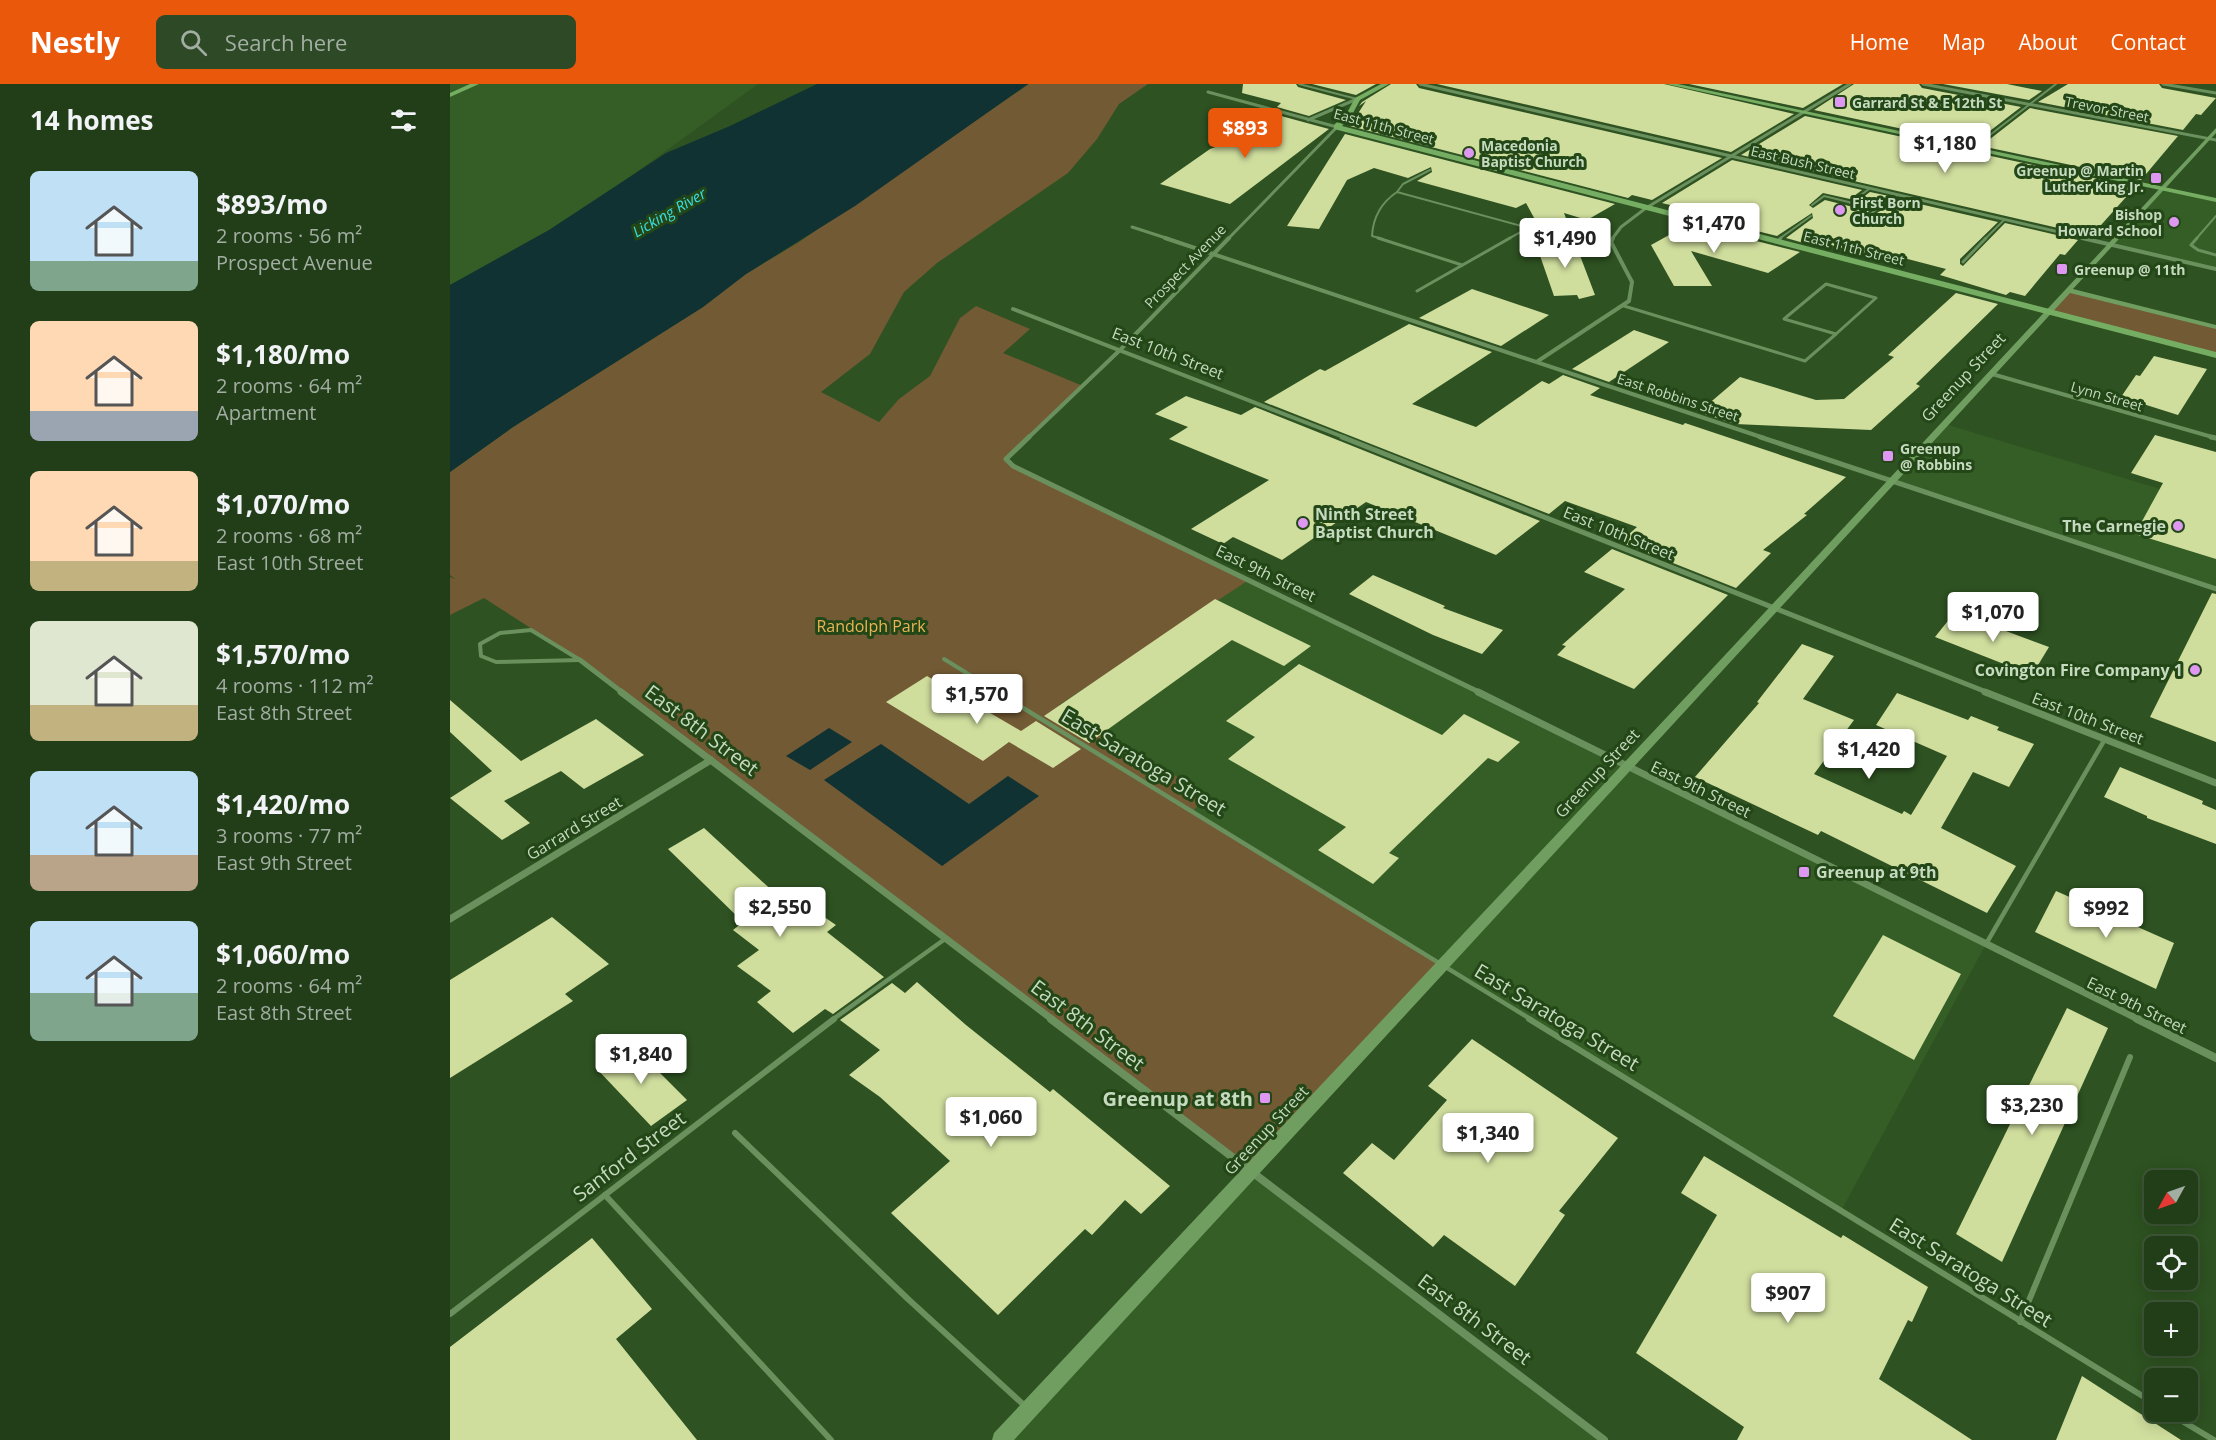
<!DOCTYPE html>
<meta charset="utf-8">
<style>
:root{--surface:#223e19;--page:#2e4926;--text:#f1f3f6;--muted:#a2aea2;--line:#3f5738;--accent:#ea580c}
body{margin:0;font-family:"Open Sans",sans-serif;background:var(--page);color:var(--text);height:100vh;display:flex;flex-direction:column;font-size:22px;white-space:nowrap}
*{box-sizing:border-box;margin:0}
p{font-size:20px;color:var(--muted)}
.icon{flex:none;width:33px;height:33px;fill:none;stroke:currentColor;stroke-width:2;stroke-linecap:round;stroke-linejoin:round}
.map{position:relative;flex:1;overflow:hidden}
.drawer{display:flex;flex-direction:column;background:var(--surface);width:450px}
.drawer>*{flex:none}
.needle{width:39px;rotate:230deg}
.controls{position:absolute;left:1694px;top:1086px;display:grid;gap:12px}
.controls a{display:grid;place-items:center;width:54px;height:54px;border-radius:9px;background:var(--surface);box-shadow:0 3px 15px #0003,0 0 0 2px var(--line);font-size:30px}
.price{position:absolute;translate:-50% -51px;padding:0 14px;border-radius:6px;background:#fff;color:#222;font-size:20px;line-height:39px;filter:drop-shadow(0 2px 3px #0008)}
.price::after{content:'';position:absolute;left:50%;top:36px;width:18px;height:14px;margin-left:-9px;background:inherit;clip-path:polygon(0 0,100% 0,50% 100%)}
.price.selected{background:var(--accent);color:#fff}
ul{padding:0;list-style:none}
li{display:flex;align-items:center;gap:18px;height:150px;padding:0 30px}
li span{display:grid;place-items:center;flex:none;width:168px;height:120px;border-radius:9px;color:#555}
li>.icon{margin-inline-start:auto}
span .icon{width:72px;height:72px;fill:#fffc;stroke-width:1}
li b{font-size:26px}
h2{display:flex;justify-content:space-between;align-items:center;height:72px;padding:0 30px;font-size:26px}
header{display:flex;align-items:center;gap:36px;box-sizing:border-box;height:84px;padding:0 30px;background:var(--accent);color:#fff}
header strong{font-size:28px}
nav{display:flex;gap:33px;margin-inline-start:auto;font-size:21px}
.search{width:420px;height:54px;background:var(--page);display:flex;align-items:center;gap:15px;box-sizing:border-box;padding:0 21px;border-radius:9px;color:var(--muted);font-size:22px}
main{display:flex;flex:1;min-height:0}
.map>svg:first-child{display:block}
.built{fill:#355e26}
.green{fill:#725a34}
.water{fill:#103233}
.building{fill:#cfdd9d}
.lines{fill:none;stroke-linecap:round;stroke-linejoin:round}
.lane-far4{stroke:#69905d;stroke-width:2}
.lane-far3{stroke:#69905d;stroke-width:3}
.lane-far2{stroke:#69905d;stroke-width:4}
.lane-far1{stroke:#69905d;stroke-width:4.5}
.lane{stroke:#69905d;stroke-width:6}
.street-far4{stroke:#69905d;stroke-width:3}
.street-far3{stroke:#69905d;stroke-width:4}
.street-far2{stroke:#69905d;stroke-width:5}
.street-far1{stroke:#69905d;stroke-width:7}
.street{stroke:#69905d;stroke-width:8}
.secondary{fill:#6f9e60;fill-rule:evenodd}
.primary{fill:#75ad62;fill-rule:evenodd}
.poi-dot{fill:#de98f2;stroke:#234716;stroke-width:2}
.labels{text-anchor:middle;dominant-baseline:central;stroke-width:6;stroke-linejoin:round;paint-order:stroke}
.far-poi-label{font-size:14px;font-weight:bold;fill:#c5dabf;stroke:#234716;text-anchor:start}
.far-street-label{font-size:14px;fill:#c5dabf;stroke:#234716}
.far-water-label{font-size:15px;font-style:italic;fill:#3adee4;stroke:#234716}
.street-label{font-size:16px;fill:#c5dabf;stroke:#234716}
.poi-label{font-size:16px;font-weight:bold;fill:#c5dabf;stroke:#234716;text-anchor:start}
.park-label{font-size:16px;fill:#ecb456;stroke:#234716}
.near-street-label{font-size:20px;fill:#c5dabf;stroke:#234716}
.near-poi-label{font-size:20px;font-weight:bold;fill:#c5dabf;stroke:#234716;text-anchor:end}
</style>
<header>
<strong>Nestly</strong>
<div class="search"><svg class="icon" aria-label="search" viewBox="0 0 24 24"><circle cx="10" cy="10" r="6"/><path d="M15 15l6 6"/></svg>Search here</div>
<nav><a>Home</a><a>Map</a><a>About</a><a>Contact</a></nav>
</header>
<main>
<section class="drawer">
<h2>14 homes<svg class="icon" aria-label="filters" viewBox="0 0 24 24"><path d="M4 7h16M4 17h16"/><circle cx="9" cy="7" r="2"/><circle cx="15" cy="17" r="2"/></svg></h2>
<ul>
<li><span style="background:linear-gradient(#bfe0f5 75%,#7fa58c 0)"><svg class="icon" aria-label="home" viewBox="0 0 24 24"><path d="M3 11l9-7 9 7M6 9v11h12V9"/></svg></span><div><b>$893/mo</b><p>2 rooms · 56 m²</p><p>Prospect Avenue</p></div></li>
<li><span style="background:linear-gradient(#ffd9b3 75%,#9aa5b1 0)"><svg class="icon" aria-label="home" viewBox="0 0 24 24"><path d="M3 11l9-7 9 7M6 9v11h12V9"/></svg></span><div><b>$1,180/mo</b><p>2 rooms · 64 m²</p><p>Apartment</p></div></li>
<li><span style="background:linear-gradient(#ffd9b3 75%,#c2b280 0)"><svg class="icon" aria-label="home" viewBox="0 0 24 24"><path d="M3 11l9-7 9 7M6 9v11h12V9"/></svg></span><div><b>$1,070/mo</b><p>2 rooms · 68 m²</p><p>East 10th Street</p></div></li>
<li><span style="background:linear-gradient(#dfe7d0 70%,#c2b280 0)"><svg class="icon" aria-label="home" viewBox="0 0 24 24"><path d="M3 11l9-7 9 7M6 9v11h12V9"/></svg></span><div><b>$1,570/mo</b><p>4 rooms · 112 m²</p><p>East 8th Street</p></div></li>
<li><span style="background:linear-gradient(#bfe0f5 70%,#b9a48a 0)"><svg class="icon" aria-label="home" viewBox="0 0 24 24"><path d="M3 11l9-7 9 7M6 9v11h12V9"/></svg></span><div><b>$1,420/mo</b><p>3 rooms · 77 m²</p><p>East 9th Street</p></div></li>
<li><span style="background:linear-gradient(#bfe0f5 60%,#7fa58c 0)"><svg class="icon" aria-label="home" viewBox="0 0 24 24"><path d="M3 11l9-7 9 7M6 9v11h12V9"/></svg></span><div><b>$1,060/mo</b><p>2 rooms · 64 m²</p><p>East 8th Street</p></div></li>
</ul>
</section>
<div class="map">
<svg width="1766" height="1356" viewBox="0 0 1766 1356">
<rect width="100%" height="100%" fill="#2e5221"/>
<g class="built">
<path d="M0 0H308L162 106 99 146 0 201Z"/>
<path d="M1712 105 1766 116V185L1661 161Z"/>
<path d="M1495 340 1766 422V505L1442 397Z"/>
<path d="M799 496 1535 862 1391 1127 742 727 757 712 608 621Z"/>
<path d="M802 1088 1154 1356H551Z"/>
</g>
<g class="green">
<path d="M579 0H698L669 20 647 55 618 89 487 179 454 208 420 270 371 308 429 338 449 315 480 292 510 234 526 222 580 245 553 269 633 302 557 375 563 382 799 496 609 621 757 711 743 727 991 882 802 1088 130 576 34 514 0 531V493L5 495 0 491V388L63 343 253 223 296 190 349 158Z"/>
<path d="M1619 206 1766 243V271L1599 227Z"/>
</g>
<g class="water">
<path d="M367 0H578L405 122 296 190 253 223 63 343 0 388V201L99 146 216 69 280 42Z"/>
<path d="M379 644 402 658 360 686 336 672Z"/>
<path d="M431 660 519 720 558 692 589 712 492 782 374 696Z"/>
</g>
<g class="building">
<path d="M793 0H846L848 3 896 16 859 32 827 23 831 19 792 9Z"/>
<path d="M862 0H926L906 11Z"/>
<path d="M941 0H966L969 4 1272 74 1202 116 1182 111 1178 114 900 42 916 17 909 22 912 18Z"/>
<path d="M987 0H1214L1344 30 1281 68Z"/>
<path d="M1239 0H1393L1353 24Z"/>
<path d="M1404 0H1469L1472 4 1571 23 1523 60 1364 26Z"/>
<path d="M1493 0H1557L1592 7 1579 16Z"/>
<path d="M1618 0H1709L1712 4 1766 14 1751 31 1746 30 1733 46 1588 18Z"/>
<path d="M1580 24 1728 52 1691 96 1531 62Z"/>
<path d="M820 29 879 45 780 120 710 100 760 65 787 55Z"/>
<path d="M1355 32 1685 103 1643 150H1634L1291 71Z"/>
<path d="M895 50 1165 120 1137 136 1114 129 1123 153 1089 143 1076 119 1066 124 967 97 982 88 981 83 958 94 924 84 897 96 869 145 837 142Z"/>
<path d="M1282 76 1412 106 1400 115 1373 109 1359 121 1363 124 1375 116 1419 127 1410 134 1412 139 1448 115 1548 138 1510 175V180L1513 182 1555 139 1628 156 1615 171 1610 170 1575 212 1560 208 1556 211 1490 191 1496 185 1427 167 1421 172 1367 157 1361 161 1336 154 1363 134 1362 129 1327 152 1251 133 1256 130 1212 119Z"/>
<path d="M1420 108 1439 112 1426 121 1408 117Z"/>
<path d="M1239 140 1350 168 1318 189 1241 167 1262 202H1224L1201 161Z"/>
<path d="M1094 152 1126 161 1145 211 1129 215 1127 211 1104 212 1087 163 1097 158Z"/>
<path d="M1022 205 1099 231 1051 262 969 234Z"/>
<path d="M1506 209 1548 220 1466 300 1470 302 1421 346 1285 340 1249 328 1290 293 1366 316 1394 315 1444 273 1438 271Z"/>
<path d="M959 240 1042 268 962 320 1026 343 1092 297 1099 300 1113 291 1150 304 1140 311 1233 341 1235 339 1396 393 1354 430 1357 431 1313 466 1321 469 1286 504 1170 458 1187 443 1115 417 1099 430 814 318 870 285 875 287Z"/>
<path d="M1184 246 1219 258 1159 298 1122 285Z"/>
<path d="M1704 272 1757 285 1728 331 1671 313 1686 291 1690 292Z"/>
<path d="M736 312 791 331 805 323 1090 437 1046 471 916 418 832 476 783 453 773 460 741 445 819 396 719 355 738 343 705 330Z"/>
<path d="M1705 351 1766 368V475L1685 450 1713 399 1681 389Z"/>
<path d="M1162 465 1278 511 1184 605 1107 571 1116 562 1112 561 1175 505 1134 488Z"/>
<path d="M923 491 995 522 993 524 1053 546 1032 570 983 551 899 510Z"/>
<path d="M1762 509 1766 510V658L1700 633Z"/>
<path d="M765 515 861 562 834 582 782 556 639 659 594 632Z"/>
<path d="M1505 528 1599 563 1582 591 1485 553Z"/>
<path d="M1352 560 1384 572 1353 615 1404 636 1364 690 1452 730 1454 727 1461 731 1497 672 1426 641 1447 609 1518 636 1521 632 1549 643 1547 646 1584 660 1559 703 1523 688 1491 744 1566 782 1537 829 1371 747 1368 751 1245 693 1309 619 1307 618Z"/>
<path d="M849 580 992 651 1014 630 1070 658 1048 678 1038 674 939 769 949 774 923 800 868 766 896 743 778 675 805 653 776 637Z"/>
<path d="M477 592 571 647 586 637 631 665 603 684 559 658 533 677 436 618Z"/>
<path d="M0 616 71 677 146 635 194 671 134 705 111 687 54 717 80 739 52 756 0 714 42 687 0 648Z"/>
<path d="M1670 683 1753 717 1752 720 1766 726V760L1697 734V732L1654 713Z"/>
<path d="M254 744 328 812 336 807 386 841 377 848 434 893 383 930 375 925 343 949 307 918 321 907 287 882 309 866 283 846 293 838 218 765Z"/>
<path d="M1606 807 1724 859 1706 905 1585 848Z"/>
<path d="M102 833 159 880 115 910 123 917 0 994V896Z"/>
<path d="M1433 851 1511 890 1464 976 1383 932Z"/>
<path d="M467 898 516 941 600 1008 603 1005 720 1102 691 1130 675 1116 642 1151 635 1145 548 1231 441 1129 500 1077 430 1013 399 991 430 966 390 936 442 899 455 909Z"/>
<path d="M1617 924 1658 944 1552 1178 1506 1150Z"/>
<path d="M1022 955 1168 1054 1109 1127 1115 1131 1065 1202 994 1151 983 1163 893 1089 922 1059 944 1076 997 1016 978 1002Z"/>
<path d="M181 960 237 1016 201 1042 146 984Z"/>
<path d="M1254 1072 1391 1154 1393 1151 1478 1203 1462 1238 1458 1236 1429 1295 1522 1356H1287L1294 1343 1186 1269 1267 1131 1231 1109Z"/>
<path d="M142 1154 202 1225 166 1255 247 1356H0V1263Z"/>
<path d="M1632 1292 1731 1356H1606Z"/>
</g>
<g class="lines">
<g class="lane-far4">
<path d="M849 0 907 15"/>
<path d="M1523 64 1606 0"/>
<path d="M947 108 953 100 980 86"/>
<path d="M1400 119 1419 105"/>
<path d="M1362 121 1374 112 1427 125 1447 111"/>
<path d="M1413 136 1427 125"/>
<path d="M933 155 922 152C923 133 932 118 947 108L1119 155"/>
<path d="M1058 155 1078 144"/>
<path d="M1329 155 1361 132"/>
<path d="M1535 155 1554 136"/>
<path d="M1746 155 1766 132"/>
</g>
<g class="lane-far3">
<path d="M928 154 1012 181"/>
<path d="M1114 154 1125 157 1161 158"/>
<path d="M1747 154 1741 161 1748 166 1766 171"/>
<path d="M1326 158 1331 154"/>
<path d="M1513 178 1536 154"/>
<path d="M1376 200 1426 214 1386 250 1334 235Z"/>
<path d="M967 207 1060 154"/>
<path d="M1174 222 1355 277 1386 250"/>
</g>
<g class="lane-far2">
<path d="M81 546 130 576 46 578 31 572 30 560 50 549Z"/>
<path d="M494 575 549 609"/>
</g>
<g class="lane-far1">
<path d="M547 608 1082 936"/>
<path d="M1536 860 1655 655"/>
<path d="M382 936 495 855"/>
</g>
<g class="lane">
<path d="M1079 935 1704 1319"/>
<path d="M285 1049 458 1215 575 1322"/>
<path d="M155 1111 381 1356"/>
<path d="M0 1230 384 935"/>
<path d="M1570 1238 1680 973"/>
<path d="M1717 1328 1764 1356"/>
</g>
<g class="street-far4">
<path d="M970 0 1639 155"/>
<path d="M1473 0 1766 56"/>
<path d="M1713 0 1766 9"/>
<path d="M758 8 887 43 778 155"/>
<path d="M858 36 907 15"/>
<path d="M682 143 719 155"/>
<path d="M1162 155 1171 143 1196 124 1400 0"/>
</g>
<g class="street-far3">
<path d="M715 154 1314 354"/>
<path d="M1632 154 1766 185"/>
<path d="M563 225 896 354"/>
<path d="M1088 277 1179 217 1182 198 1161 158 1163 154"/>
<path d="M1542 290 1766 354"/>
<path d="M578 354 671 265 779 154"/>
</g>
<g class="street-far2">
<path d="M579 353 556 375 563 382 1031 609"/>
<path d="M892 353 1539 609"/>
<path d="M1310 353 1766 505"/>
<path d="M1761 353 1766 354"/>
<path d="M130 576 173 609"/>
</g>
<g class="street-far1">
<path d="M171 608 603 936"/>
<path d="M1028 608 1690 936"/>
<path d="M1535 608 1766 699"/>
<path d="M0 835 261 676"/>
</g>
<g class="street">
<path d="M601 935 1154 1356"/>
<path d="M1687 935 1766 974"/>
</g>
<path class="secondary" d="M1766 44V49L1623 205 1766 241V245L1620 209 564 1356H542L544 1349 1248 600Z"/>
<g class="primary">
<path d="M20 0H29L0 13V9Z"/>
<path d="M931 0H939L910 16 903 29 892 42 1766 268V274L884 45V41L898 27 905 14Z"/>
<path d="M1216 0H1228L1766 114V118Z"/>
</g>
</g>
<g class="poi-dot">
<rect x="1384" y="12" width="12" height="12" rx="3"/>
<circle cx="1019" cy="69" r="6"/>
<rect x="1700" y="88" width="12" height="12" rx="3"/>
<circle cx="1390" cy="126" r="6"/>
<circle cx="1724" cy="138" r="6"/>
<rect x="1606" y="179" width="12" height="12" rx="3"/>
<rect x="1432" y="366" width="12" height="12" rx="3"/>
<circle cx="853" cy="439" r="6"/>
<circle cx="1728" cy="442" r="6"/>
<circle cx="1745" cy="586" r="6"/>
<rect x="1348" y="782" width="12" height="12" rx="3"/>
<rect x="809" y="1008" width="12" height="12" rx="3"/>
</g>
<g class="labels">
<g class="far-poi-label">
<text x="1402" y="18">Garrard St &amp; E 12th St</text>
<text x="1031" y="61">Macedonia<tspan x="1031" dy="16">Baptist Church</tspan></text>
<text x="1694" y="86" text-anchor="end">Greenup @ Martin<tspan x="1694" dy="16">Luther King Jr.</tspan></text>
<text x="1402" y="118">First Born<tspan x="1402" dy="16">Church</tspan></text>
<text x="1712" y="130" text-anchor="end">Bishop<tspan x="1712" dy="16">Howard School</tspan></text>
<text x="1624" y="185">Greenup @ 11th</text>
<text x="1450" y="364">Greenup<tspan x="1450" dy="16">@ Robbins</tspan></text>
</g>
<g class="far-street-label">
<text transform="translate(1657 25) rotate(11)">Trevor Street</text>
<text transform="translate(934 42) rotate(15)">East 11th Street</text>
<text transform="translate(1353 78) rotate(13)">East Bush Street</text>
<text transform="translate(1404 164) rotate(14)">East 11th Street</text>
<text transform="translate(735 182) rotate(-46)">Prospect Avenue</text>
<text transform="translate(1657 312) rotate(16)">Lynn Street</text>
<text transform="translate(1228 313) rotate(18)">East Robbins Street</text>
</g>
<g class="far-water-label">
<text transform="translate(219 128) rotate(-30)">Licking River</text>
</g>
<g class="street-label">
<text transform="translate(718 269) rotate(21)">East 10th Street</text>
<text transform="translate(1513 293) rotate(-47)">Greenup Street</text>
<text transform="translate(1169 449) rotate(22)">East 10th Street</text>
<text transform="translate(816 489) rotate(26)">East 9th Street</text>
<text transform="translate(1638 634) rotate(21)">East 10th Street</text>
<text transform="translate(1147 689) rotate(-47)">Greenup Street</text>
<text transform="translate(1251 705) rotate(26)">East 9th Street</text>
<text transform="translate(124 744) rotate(-31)">Garrard Street</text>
<text transform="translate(1687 921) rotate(26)">East 9th Street</text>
<text transform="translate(816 1046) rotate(-47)">Greenup Street</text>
</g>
<g class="poi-label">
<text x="865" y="430">Ninth Street<tspan x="865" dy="18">Baptist Church</tspan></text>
<text x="1716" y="442" text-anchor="end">The Carnegie</text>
<text x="1733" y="586" text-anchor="end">Covington Fire Company 1</text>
<text x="1366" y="788">Greenup at 9th</text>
</g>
<g class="park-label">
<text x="421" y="542">Randolph Park</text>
</g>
<g class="near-street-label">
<text transform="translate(252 646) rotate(37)">East 8th Street</text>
<text transform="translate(694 678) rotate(31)">East Saratoga Street</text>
<text transform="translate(1107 933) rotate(31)">East Saratoga Street</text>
<text transform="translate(638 941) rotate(37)">East 8th Street</text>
<text transform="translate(179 1072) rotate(-37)">Sanford Street</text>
<text transform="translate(1521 1188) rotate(32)">East Saratoga Street</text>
<text transform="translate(1025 1235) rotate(37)">East 8th Street</text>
</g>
<g class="near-poi-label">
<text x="803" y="1014">Greenup at 8th</text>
</g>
</g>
</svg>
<div class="controls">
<a><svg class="needle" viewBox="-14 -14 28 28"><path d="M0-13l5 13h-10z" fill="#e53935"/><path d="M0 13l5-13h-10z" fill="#a2aea2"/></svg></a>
<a><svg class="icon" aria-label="locate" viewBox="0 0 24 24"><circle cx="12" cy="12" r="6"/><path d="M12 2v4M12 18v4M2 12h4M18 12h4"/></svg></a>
<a>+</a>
<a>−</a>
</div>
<b class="price selected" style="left:795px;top:75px">$893</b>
<b class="price" style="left:1495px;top:90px">$1,180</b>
<b class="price" style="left:1264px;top:170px">$1,470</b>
<b class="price" style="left:1115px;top:185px">$1,490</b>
<b class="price" style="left:1543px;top:559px">$1,070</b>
<b class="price" style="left:527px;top:641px">$1,570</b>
<b class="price" style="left:1419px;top:696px">$1,420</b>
<b class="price" style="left:330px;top:854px">$2,550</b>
<b class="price" style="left:1656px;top:855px">$992</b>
<b class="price" style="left:191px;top:1001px">$1,840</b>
<b class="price" style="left:1582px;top:1052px">$3,230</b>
<b class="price" style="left:541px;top:1064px">$1,060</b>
<b class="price" style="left:1038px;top:1080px">$1,340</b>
<b class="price" style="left:1338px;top:1240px">$907</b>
</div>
</main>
